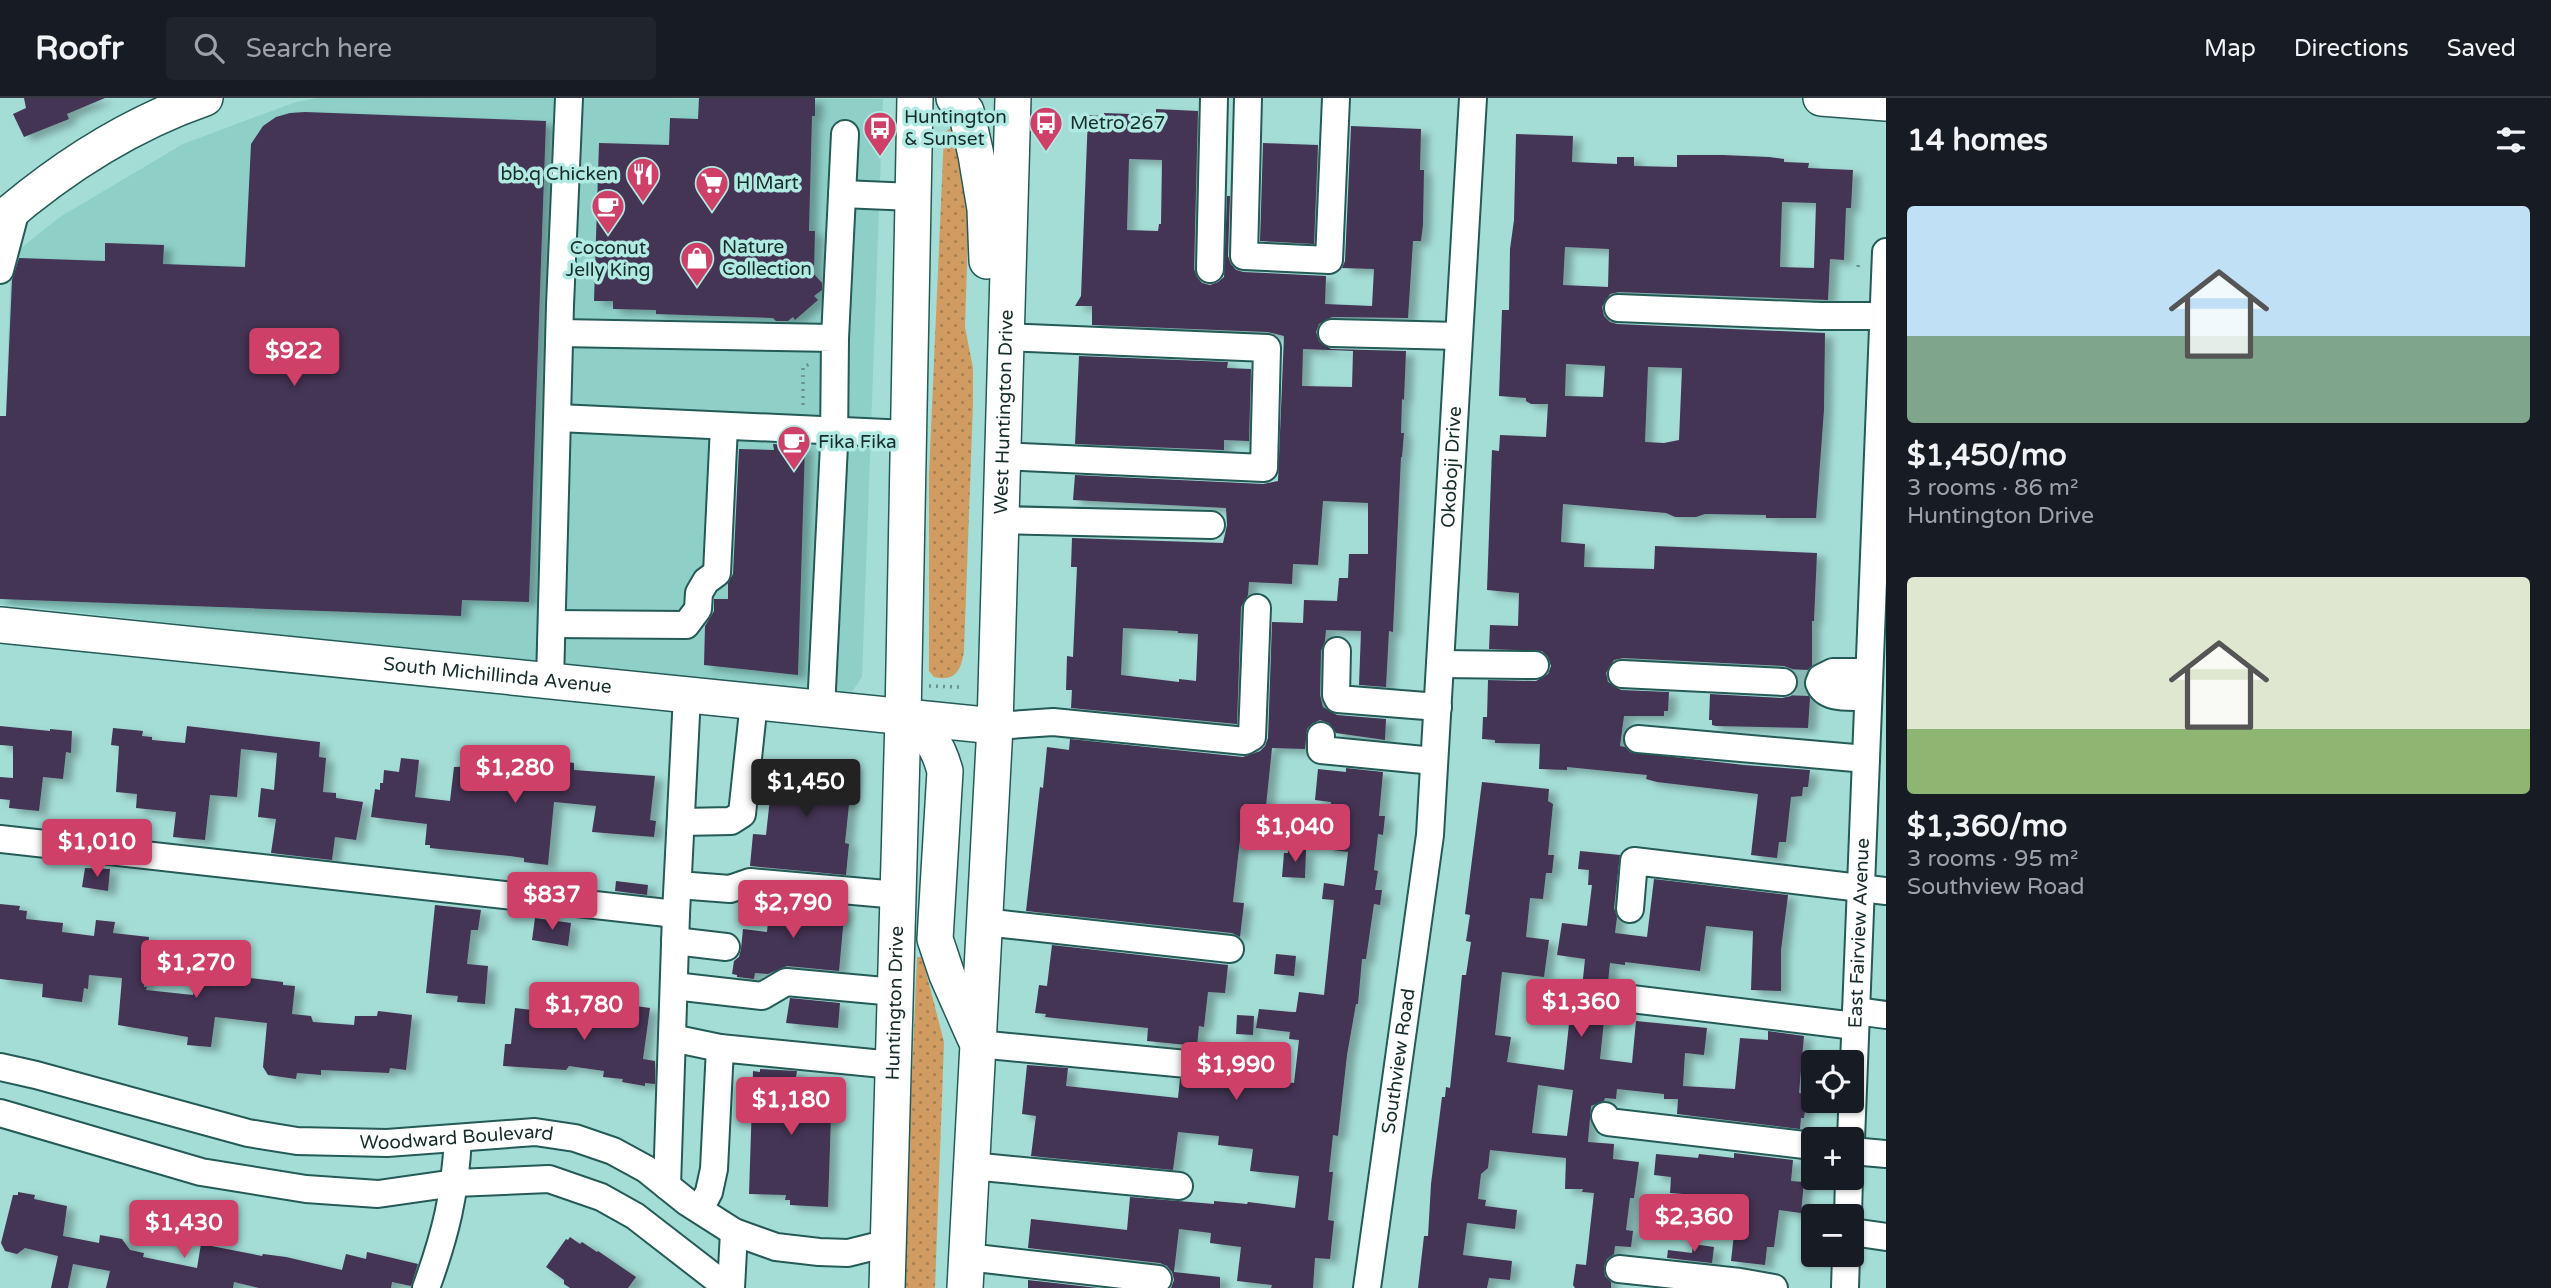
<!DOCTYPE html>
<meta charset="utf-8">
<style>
:root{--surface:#171b24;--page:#20242c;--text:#f1f3f6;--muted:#9ea1a6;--line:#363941;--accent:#cf4068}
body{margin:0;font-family:"Varela Round",sans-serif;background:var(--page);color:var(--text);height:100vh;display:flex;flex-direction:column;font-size:26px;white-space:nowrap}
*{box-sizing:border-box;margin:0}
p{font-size:23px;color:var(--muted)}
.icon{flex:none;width:38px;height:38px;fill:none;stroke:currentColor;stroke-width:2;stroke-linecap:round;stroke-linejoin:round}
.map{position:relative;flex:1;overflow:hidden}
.sheet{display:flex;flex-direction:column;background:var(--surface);width:665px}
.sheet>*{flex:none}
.controls{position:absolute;left:1801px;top:952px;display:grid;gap:14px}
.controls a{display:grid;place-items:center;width:63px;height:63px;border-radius:7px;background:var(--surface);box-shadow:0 2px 5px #0004;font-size:35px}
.price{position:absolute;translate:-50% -60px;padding:0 16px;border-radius:7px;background:var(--accent);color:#fff;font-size:23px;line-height:46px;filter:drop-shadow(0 2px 4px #0008)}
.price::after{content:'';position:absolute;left:50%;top:42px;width:21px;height:16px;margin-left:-10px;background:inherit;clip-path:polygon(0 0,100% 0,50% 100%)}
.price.on{background:#222;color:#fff}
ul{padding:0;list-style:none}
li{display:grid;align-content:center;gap:14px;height:371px;padding:0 21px}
li span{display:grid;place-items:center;height:217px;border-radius:7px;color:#555}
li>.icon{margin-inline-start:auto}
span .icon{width:126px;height:126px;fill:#fffc;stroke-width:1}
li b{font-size:30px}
h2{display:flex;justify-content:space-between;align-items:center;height:84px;padding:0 21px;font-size:30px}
header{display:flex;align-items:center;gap:42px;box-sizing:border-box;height:98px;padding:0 35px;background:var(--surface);border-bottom:2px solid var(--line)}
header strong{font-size:33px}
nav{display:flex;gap:38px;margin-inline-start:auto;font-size:24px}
.search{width:490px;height:63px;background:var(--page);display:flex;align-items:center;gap:18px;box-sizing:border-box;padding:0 24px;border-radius:7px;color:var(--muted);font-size:26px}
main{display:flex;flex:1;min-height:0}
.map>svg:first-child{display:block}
.built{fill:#8ecfc8}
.grass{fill:url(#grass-dots)}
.building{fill:#453455;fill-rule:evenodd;filter:url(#shadow)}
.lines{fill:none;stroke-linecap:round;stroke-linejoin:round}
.minor-tunnel{stroke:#88b9b4;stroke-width:26;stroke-dasharray:26 13;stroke-linecap:butt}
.minor-casing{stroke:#245b56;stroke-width:30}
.major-casing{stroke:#245b56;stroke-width:38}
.path{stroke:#68928e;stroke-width:3.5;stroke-dasharray:2 5;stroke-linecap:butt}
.minor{stroke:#fff;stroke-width:26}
.major{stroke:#fff;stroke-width:35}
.labels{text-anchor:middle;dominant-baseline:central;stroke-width:7;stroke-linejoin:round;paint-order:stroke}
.poi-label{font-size:19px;fill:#172d2b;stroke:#b1e9e3;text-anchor:start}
.street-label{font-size:19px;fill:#172d2b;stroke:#b1e9e3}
</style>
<header>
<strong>Roofr</strong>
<div class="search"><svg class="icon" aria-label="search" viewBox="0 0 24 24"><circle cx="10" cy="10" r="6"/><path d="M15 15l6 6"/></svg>Search here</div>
<nav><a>Map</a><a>Directions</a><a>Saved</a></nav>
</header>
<main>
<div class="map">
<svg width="1886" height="1190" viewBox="0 0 1886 1190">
<defs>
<pattern id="grass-dots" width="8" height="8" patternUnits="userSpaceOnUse" patternTransform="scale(1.75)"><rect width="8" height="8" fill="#d09c62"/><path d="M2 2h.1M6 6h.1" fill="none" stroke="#a88051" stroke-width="1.8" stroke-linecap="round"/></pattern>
<filter id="shadow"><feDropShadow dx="8" dy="4.5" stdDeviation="3.5" flood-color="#0004"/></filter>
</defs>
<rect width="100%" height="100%" fill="#a4dcd6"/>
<path class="built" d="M317 0 883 1 862 579 854 591 849 595 780 592 0 506 11 158 60 119 183 46 296 4Z"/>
<g class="grass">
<path d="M955 30 970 73 965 229 973 270V306L964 553C961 572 956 584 934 579L929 573V377L944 36 949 31Z"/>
<path d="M917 859H922L944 944 935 1190H903Z"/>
</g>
<g class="building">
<path d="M24 0H105L67 16 69 21 24 39 13 16 26 10Z"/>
<path d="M699 0H815V18H812L809 133H815L814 176 822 185V192L814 198 818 202 795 222 793 219 788 223H776L773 220 656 216V212L613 211V203H594L599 45 669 47 670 20 698 21Z"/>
<path d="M1156 11 1198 13 1194 171 1197 179 1202 185 1210 187 1218 184 1224 179 1227 98H1230L1228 158 1231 166 1236 172 1243 174 1326 178 1325 206 1372 208 1374 171 1342 170 1345 163 1351 28 1421 31 1420 72H1424L1423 127 1421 143H1413L1408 220 1332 219 1319 226 1316 234 1319 243 1331 251 1406 253 1404 302 1402 301 1401 335H1404L1402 359H1401L1393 534 1389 533 1386 589 1359 587 1361 533 1326 532 1325 543 1321 553 1320 597 1323 609 1337 617 1386 621 1385 642 1336 635 1329 625 1320 622 1313 625 1307 631 1305 651 1272 650 1266 708 1244 706 1233 804 1244 805 1240 839 1232 835 1026 813 1040 689 1043 690 1047 649 1069 652 1070 641 1243 659 1260 653 1265 648 1268 640 1272 524 1303 525 1304 502 1337 503 1339 480H1348L1349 456H1368V405L1323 403 1318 467 1293 466 1292 486 1249 484 1248 497 1241 509 1237 626 1071 610 1072 592H1066L1067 558 1073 559 1077 469H1071L1072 440 1223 445 1227 427 1226 410 1073 402 1075 377 1263 386 1278 383 1284 238 1268 234 1092 227V208H1075L1081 198 1088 17 1104 18V15L1156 17ZM1129 61 1162 62 1161 126H1159L1158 133 1127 132ZM1303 251 1353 253 1352 289 1302 288ZM1123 530 1178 533V535L1198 536 1196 583 1179 581V584L1121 577Z"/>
<path d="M305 14 546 23 529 504 462 502 461 518 0 501V318H6L12 182 19 160 105 163V145L164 147 163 166 245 169 251 46 263 28 276 19 290 15Z"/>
<path d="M1516 36 1573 38 1572 64 1617 66V59H1634V68L1677 69V57H1723L1769 59 1784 61V64L1809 65 1808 70 1853 72 1851 110H1846L1844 162 1830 161 1828 202 1619 194 1610 196 1602 209 1604 218 1610 224 1617 226 1825 235 1824 312 1816 420H1766V417L1705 416 1696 419H1675L1666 415 1563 406 1561 444 1585 446 1584 469 1654 471 1655 448 1817 455 1814 523H1812V568L1806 574 1803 586 1810 600 1808 630 1716 628 1712 627V622H1709L1710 596 1782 600 1791 598 1799 585 1797 577 1792 571 1784 568 1623 560 1614 562 1606 575 1608 584 1621 592 1669 594 1668 613H1664V618H1624L1620 648 1625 649 1630 654 1744 667 1810 672 1808 689H1803L1802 698 1791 699 1786 744H1779L1777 760 1751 757 1758 696 1657 684 1646 681 1647 677 1567 669V672L1539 671 1540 646 1495 645V642L1482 641 1483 619H1487L1488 582 1536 583 1548 576 1551 568 1548 559 1542 553 1489 551 1490 527 1518 528 1519 495 1487 492 1492 352 1499 353 1500 337 1546 339 1548 306H1531L1526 303V300L1499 298 1502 212H1509L1510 151 1514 122ZM1782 104 1816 105 1814 170 1780 169ZM1565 149 1609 151 1608 189 1563 187ZM1566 266 1605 268 1603 299 1565 298ZM1648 269 1682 270 1679 342 1664 345 1645 344Z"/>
<path d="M1263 45 1318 47 1314 146 1260 143Z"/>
<path d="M1079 258 1228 264 1227 270 1251 271 1249 343 1224 342V352L1075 346Z"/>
<path d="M773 346 805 348 798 577 704 567 705 528 714 513V501H728V485L733 476 739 351 774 352Z"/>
<path d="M0 628 50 633V631L72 633 71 655 66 654 63 681 43 679 39 713 9 710 10 702 0 701V679L13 680V648L0 647Z"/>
<path d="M187 628 320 644 319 659 326 660 323 694 336 695V700L363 704 356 742 335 739 332 762 271 755 276 721 258 719 261 690 274 692 277 655 241 651 237 699 210 697 205 742 173 739 176 714 136 710 137 696 116 694 119 648 111 647 113 630 143 633 142 638 152 639V642L185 645Z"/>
<path d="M519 657 574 665V672L655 678 650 722 656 723 654 739 592 734 596 708 554 704 548 767 524 764V760L510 758 430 750V747H425L427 726 371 719 375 691 380 692V685H383L384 672 399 674 401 660 419 662 415 699 450 703 454 669 479 668V660L518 664Z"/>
<path d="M774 663 803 667V663L853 668 845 745 849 746 846 777 750 768 753 736 766 737Z"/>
<path d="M1346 670 1383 674 1379 718H1385L1383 737 1378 736 1374 772 1378 773 1375 792H1382L1380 807 1374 806 1366 861H1362L1358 906H1356L1347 957 1338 1038 1333 1037 1329 1074H1333L1328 1122 1334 1123 1330 1161 1315 1160 1313 1190H1271L1272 1187 1237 1183 1241 1149 1210 1145 1211 1135 1179 1131 1174 1174 1220 1179V1190H1171L1174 1182 1172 1174 1167 1168 1160 1165 1028 1150 1031 1121 1127 1132 1130 1099 1214 1106V1103L1247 1106 1248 1104 1295 1110 1299 1078 1250 1073 1253 1051 1218 1047 1219 1038 1178 1034 1173 1072 1031 1058 1036 1018 1022 1016 1027 967 1068 970 1066 988 1178 1000 1180 981 1203 982 1210 975 1294 985 1299 942 1289 941 1290 934 1256 930 1259 911 1292 914H1296L1299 894 1324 897 1334 802 1322 801 1324 785 1344 788 1348 754 1326 751 1331 704 1315 702 1318 671 1346 674Z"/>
<path d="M1482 684 1549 691 1548 703 1553 706 1548 757H1554L1552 775H1546L1543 801 1530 800 1526 839 1549 842 1544 879 1502 874 1495 937 1511 939 1507 964 1564 972 1571 908 1580 910 1585 861 1557 857 1562 825 1587 828 1592 787H1588L1589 772 1578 771 1580 753 1620 757 1614 810 1617 819 1615 835 1647 839 1654 781 1788 797 1781 852V893L1751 892 1753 833 1706 828 1700 873 1625 864V867L1610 865 1600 961 1632 965 1636 923 1707 930 1704 957 1685 955 1683 988 1735 991 1740 940 1768 942V933L1804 938 1799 995 1807 996 1804 1020H1801L1800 1031 1677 1016 1678 1001H1664V996L1617 991 1616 1001 1605 1000 1604 1003 1591 1008 1588 1044 1614 1046 1613 1061 1639 1064 1634 1100H1630L1626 1132 1633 1133 1631 1149 1615 1148 1614 1156 1607 1161 1604 1169 1605 1178 1611 1184V1190H1575L1573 1187 1576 1166 1586 1167 1594 1095 1582 1094 1583 1091H1565L1566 1060 1490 1052 1488 1070 1481 1076 1478 1101 1486 1102 1485 1108 1517 1112 1515 1131 1467 1125 1463 1157 1512 1163 1510 1182 1489 1180 1487 1190H1418L1424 1138H1428L1431 1086 1442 999H1445L1446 989 1450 990 1462 877H1466L1471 844 1466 843 1470 817 1465 816ZM1538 987 1573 992 1567 1038 1532 1035Z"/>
<path d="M1288 751 1306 752 1305 780 1282 779 1284 755H1288Z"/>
<path d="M85 770 110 771 108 793 82 789Z"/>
<path d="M616 783 648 787 647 797 615 793Z"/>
<path d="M770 802 845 808 839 873 787 868 768 876 755 875 754 881 737 879V877L732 876 734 863 739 859 741 851 743 831 767 834Z"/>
<path d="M0 806 20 808 19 812 27 813 26 821 63 825 62 834 94 838 96 822 115 824 113 835 149 839 144 889H147L146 892 193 897 194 885 213 887V882L225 883V877L283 884V887L295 888 292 916 311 918 313 924 354 927 355 918H377L378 913 412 917 406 972 390 970 389 975 321 972V977L297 975 296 981 268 977 263 969 267 925 215 919 211 949 187 947 188 939 118 927 122 880 89 877 88 891 84 890 82 904 42 899 43 886 0 881Z"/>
<path d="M435 807 481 812 478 832H471L467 866 488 868 485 906 457 904 458 898 426 895Z"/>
<path d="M535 820 571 825 568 848 532 842Z"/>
<path d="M1052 847 1228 867 1225 895 1208 894 1204 929 1199 928 1197 948 1147 943 1148 930 1045 919 1046 916 1035 915 1039 887 1047 888Z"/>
<path d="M1276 856 1296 858 1294 878 1274 876Z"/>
<path d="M790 900 840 905 838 930 786 925Z"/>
<path d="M593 902 650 910 643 961 655 963V986L645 985V988L622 984 623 981 603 979 604 973 569 968 566 972 503 968 505 946H511L515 910 591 919Z"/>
<path d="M1237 917 1254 918 1253 937 1236 936Z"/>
<path d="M760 971 797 973 796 979 823 980V987L832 988 828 1109 790 1107V1102H785L786 1097 749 1096 753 973 760 974Z"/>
<path d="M1734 1055 1793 1062 1791 1083 1804 1084 1801 1115 1779 1112 1774 1149H1767L1765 1167 1731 1163 1738 1100 1670 1095 1671 1079 1654 1077 1656 1056 1698 1060 1699 1056 1734 1060Z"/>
<path d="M18 1094 35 1097 34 1101 67 1108 63 1138 99 1145 100 1137 122 1141 130 1152 144 1155 143 1159 197 1170 201 1146 262 1158 263 1156 286 1159 342 1172 346 1156 366 1161 367 1154 418 1166 411 1188 392 1184 391 1190H259L234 1184 233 1190H106L110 1173 73 1166 68 1190H51L58 1158 25 1150 17 1156 5 1153 1 1145 13 1097H18Z"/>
<path d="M570 1139 580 1146 582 1144 597 1154 598 1153 636 1179 628 1190H570L564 1186V1182L546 1169 566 1141 568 1142Z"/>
<path d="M1693 1146 1714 1149 1712 1165 1667 1160 1668 1152 1692 1155Z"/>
<path d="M1028 1182 1098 1190H1028Z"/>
</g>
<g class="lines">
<path class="minor-tunnel" d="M1783 584 1809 585"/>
<defs>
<g id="minor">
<path d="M1248 0 1244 158 1329 162 1336 0"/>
<path d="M842 96 913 99"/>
<path d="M1210 171 1214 0"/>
<path d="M0 172 17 108"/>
<path d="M1618 210 1820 218H1884"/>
<path d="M560 235 835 240 834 347 821 611"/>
<path d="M1332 235 1459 238"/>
<path d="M835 240 845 36"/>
<path d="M558 320 908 336"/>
<path d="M1002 358 1264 370 1267 250 1006 239"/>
<path d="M1000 422 1211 427"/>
<path d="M552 526 686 527 698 511 699 495 706 483 717 475 724 328"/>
<path d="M1337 553 1336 597 1338 601 1438 609"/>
<path d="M1440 566 1535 567"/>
<path d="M1622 576 1783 584"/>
<path d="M550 583 560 207 569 0"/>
<path d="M1868 599C1852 598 1826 603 1819 585L1821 580 1833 574H1869"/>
<path d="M995 628 1053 624 1245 643 1252 639 1257 510"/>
<path d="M1321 638V652L1434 663"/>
<path d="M1638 641 1866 661"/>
<path d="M681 724 731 723 742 716 754 604"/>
<path d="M0 741 676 816"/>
<path d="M678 787 730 791 750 784 898 797"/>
<path d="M1630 811 1634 763 1886 793"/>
<path d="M984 824 1230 851"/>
<path d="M675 843 726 849"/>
<path d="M674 888 762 898 786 884 895 894"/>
<path d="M1623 900 1855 928"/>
<path d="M1856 913 1886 917"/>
<path d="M672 940 720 950"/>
<path d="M978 946 1197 967"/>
<path id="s1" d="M0 969 36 977 248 1035 297 1043 387 1045 535 1034 575 1040 613 1053 646 1071 687 1104 734 1134 776 1149 819 1154 848 1155 888 1145"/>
<path d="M0 1015 201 1074 306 1091 378 1096 455 1085 549 1081 601 1099 635 1118 728 1190"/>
<path d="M1605 1018 1608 1024 1813 1048"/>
<path id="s2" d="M1851 1041 1886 154"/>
<path d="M1852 1053 1886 1056"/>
<path d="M971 1068 1179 1088"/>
<path d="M667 1088 676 816 687 597"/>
<path d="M700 1111 709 1094 714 1071 720 950 893 967"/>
<path d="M1848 1118 1849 1080"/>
<path d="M1852 1134 1886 1139"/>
<path d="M967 1159 1158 1181"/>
<path d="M1619 1171 1740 1184 1774 1190"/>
<path d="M426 1190C446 1135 455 1097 458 1040"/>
<path d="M731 1190 734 1134"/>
<path id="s3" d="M1367 1190 1430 737 1473 0"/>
<path d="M1845 1190 1846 1157"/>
</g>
<g id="major">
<path d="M954 0 966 13 976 57 985 111 987 163"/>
<path d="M1821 0 1886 5"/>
<path d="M0 123C60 71 130 26 205 0"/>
<path id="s4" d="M0 527 995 628"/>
<path d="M903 620C929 638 936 641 945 673L935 841 947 877 975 940"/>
<path id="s5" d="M887 1190 903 620 915 0"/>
<path id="s6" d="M965 1190 995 628 1013 0"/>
</g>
</defs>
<use href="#minor" class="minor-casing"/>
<use href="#major" class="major-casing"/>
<g class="path">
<path d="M1858 169 1859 162"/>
<path d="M803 307V269L812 265"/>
<path d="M929 588 959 589"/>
</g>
<use href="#minor" class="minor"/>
<use href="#major" class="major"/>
</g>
<defs>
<symbol id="bus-pin" viewBox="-11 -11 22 30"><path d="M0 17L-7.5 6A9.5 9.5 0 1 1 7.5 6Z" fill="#cf4068" stroke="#b1e9e3"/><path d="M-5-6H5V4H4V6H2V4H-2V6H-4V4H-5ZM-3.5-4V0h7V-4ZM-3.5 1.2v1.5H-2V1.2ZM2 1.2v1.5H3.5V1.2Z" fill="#fff"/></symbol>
<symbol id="restaurant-pin" viewBox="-11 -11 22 30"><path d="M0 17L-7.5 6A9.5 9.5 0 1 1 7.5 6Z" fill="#cf4068" stroke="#b1e9e3"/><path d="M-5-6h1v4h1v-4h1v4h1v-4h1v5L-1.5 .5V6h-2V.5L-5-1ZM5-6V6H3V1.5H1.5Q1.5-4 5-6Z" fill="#fff"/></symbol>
<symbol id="supermarket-pin" viewBox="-11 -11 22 30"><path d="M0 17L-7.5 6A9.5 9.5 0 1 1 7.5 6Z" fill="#cf4068" stroke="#b1e9e3"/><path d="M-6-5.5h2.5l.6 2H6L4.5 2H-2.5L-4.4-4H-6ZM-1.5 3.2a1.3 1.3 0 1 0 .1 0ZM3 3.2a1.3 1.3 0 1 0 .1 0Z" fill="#fff"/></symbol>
<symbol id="cafe-pin" viewBox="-11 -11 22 30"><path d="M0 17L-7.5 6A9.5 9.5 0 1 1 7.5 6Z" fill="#cf4068" stroke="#b1e9e3"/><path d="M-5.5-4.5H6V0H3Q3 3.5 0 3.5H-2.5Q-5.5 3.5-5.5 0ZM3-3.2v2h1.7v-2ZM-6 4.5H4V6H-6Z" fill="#fff"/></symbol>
<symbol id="shop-pin" viewBox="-11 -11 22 30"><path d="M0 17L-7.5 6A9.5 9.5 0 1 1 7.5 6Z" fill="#cf4068" stroke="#b1e9e3"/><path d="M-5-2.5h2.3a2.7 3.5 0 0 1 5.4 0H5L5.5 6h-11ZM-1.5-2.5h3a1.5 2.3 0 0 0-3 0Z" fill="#fff"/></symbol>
</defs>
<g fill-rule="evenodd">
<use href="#bus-pin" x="1027" y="6" width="38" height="52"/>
<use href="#bus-pin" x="861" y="11" width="38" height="52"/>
<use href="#restaurant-pin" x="624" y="57" width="38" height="52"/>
<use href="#supermarket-pin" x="693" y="66" width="38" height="52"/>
<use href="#cafe-pin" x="589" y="89" width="38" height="52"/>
<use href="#shop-pin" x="678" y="141" width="38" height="52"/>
<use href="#cafe-pin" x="775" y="325" width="38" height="52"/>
</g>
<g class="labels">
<g class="poi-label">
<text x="904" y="19">Huntington<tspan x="904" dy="22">&amp; Sunset</tspan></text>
<text x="1070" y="25">Metro 267</text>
<text x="618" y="76" text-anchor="end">bb.q Chicken</text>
<text x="736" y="85">H Mart</text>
<text x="722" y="149">Nature<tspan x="722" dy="22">Collection</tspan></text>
<text x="608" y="150" text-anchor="middle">Coconut<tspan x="608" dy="22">Jelly King</tspan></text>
<text x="818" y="344">Fika Fika</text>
</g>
<g class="street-label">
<text stroke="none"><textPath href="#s6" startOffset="877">West Huntington Drive</textPath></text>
<text stroke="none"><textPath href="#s3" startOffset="826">Okoboji Drive</textPath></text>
<text stroke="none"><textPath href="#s4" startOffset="500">South Michillinda Avenue</textPath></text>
<text stroke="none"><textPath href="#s2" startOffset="206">East Fairview Avenue</textPath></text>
<text stroke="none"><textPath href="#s5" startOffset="285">Huntington Drive</textPath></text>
<text stroke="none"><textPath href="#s3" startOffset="229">Southview Road</textPath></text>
<text stroke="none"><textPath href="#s1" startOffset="466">Woodward Boulevard</textPath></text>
</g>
</g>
</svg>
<div class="controls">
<a><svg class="icon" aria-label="locate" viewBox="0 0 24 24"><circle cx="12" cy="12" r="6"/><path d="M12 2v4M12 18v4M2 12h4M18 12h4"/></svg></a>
<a>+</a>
<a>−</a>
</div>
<b class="price" style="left:294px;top:290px">$922</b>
<b class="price" style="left:515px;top:707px">$1,280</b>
<b class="price on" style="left:806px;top:721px">$1,450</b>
<b class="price" style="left:1295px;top:766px">$1,040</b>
<b class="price" style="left:97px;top:781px">$1,010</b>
<b class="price" style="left:552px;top:834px">$837</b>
<b class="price" style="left:793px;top:842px">$2,790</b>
<b class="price" style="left:196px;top:902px">$1,270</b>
<b class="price" style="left:1581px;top:941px">$1,360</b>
<b class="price" style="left:584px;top:944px">$1,780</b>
<b class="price" style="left:1236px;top:1004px">$1,990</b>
<b class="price" style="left:791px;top:1039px">$1,180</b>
<b class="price" style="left:1694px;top:1156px">$2,360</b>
<b class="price" style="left:184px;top:1162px">$1,430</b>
</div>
<section class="sheet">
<h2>14 homes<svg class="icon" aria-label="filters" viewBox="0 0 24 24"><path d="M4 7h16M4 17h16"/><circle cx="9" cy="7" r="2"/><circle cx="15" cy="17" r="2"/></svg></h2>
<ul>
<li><span style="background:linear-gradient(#bfe0f5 60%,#7fa58c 0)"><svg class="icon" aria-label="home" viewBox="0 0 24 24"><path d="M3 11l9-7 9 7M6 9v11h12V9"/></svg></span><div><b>$1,450/mo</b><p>3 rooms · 86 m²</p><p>Huntington Drive</p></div></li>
<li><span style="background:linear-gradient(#dfe7d0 70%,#8fb573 0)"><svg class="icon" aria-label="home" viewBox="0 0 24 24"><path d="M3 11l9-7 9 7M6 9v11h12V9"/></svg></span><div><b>$1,360/mo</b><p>3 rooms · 95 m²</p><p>Southview Road</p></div></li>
</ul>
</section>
</main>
